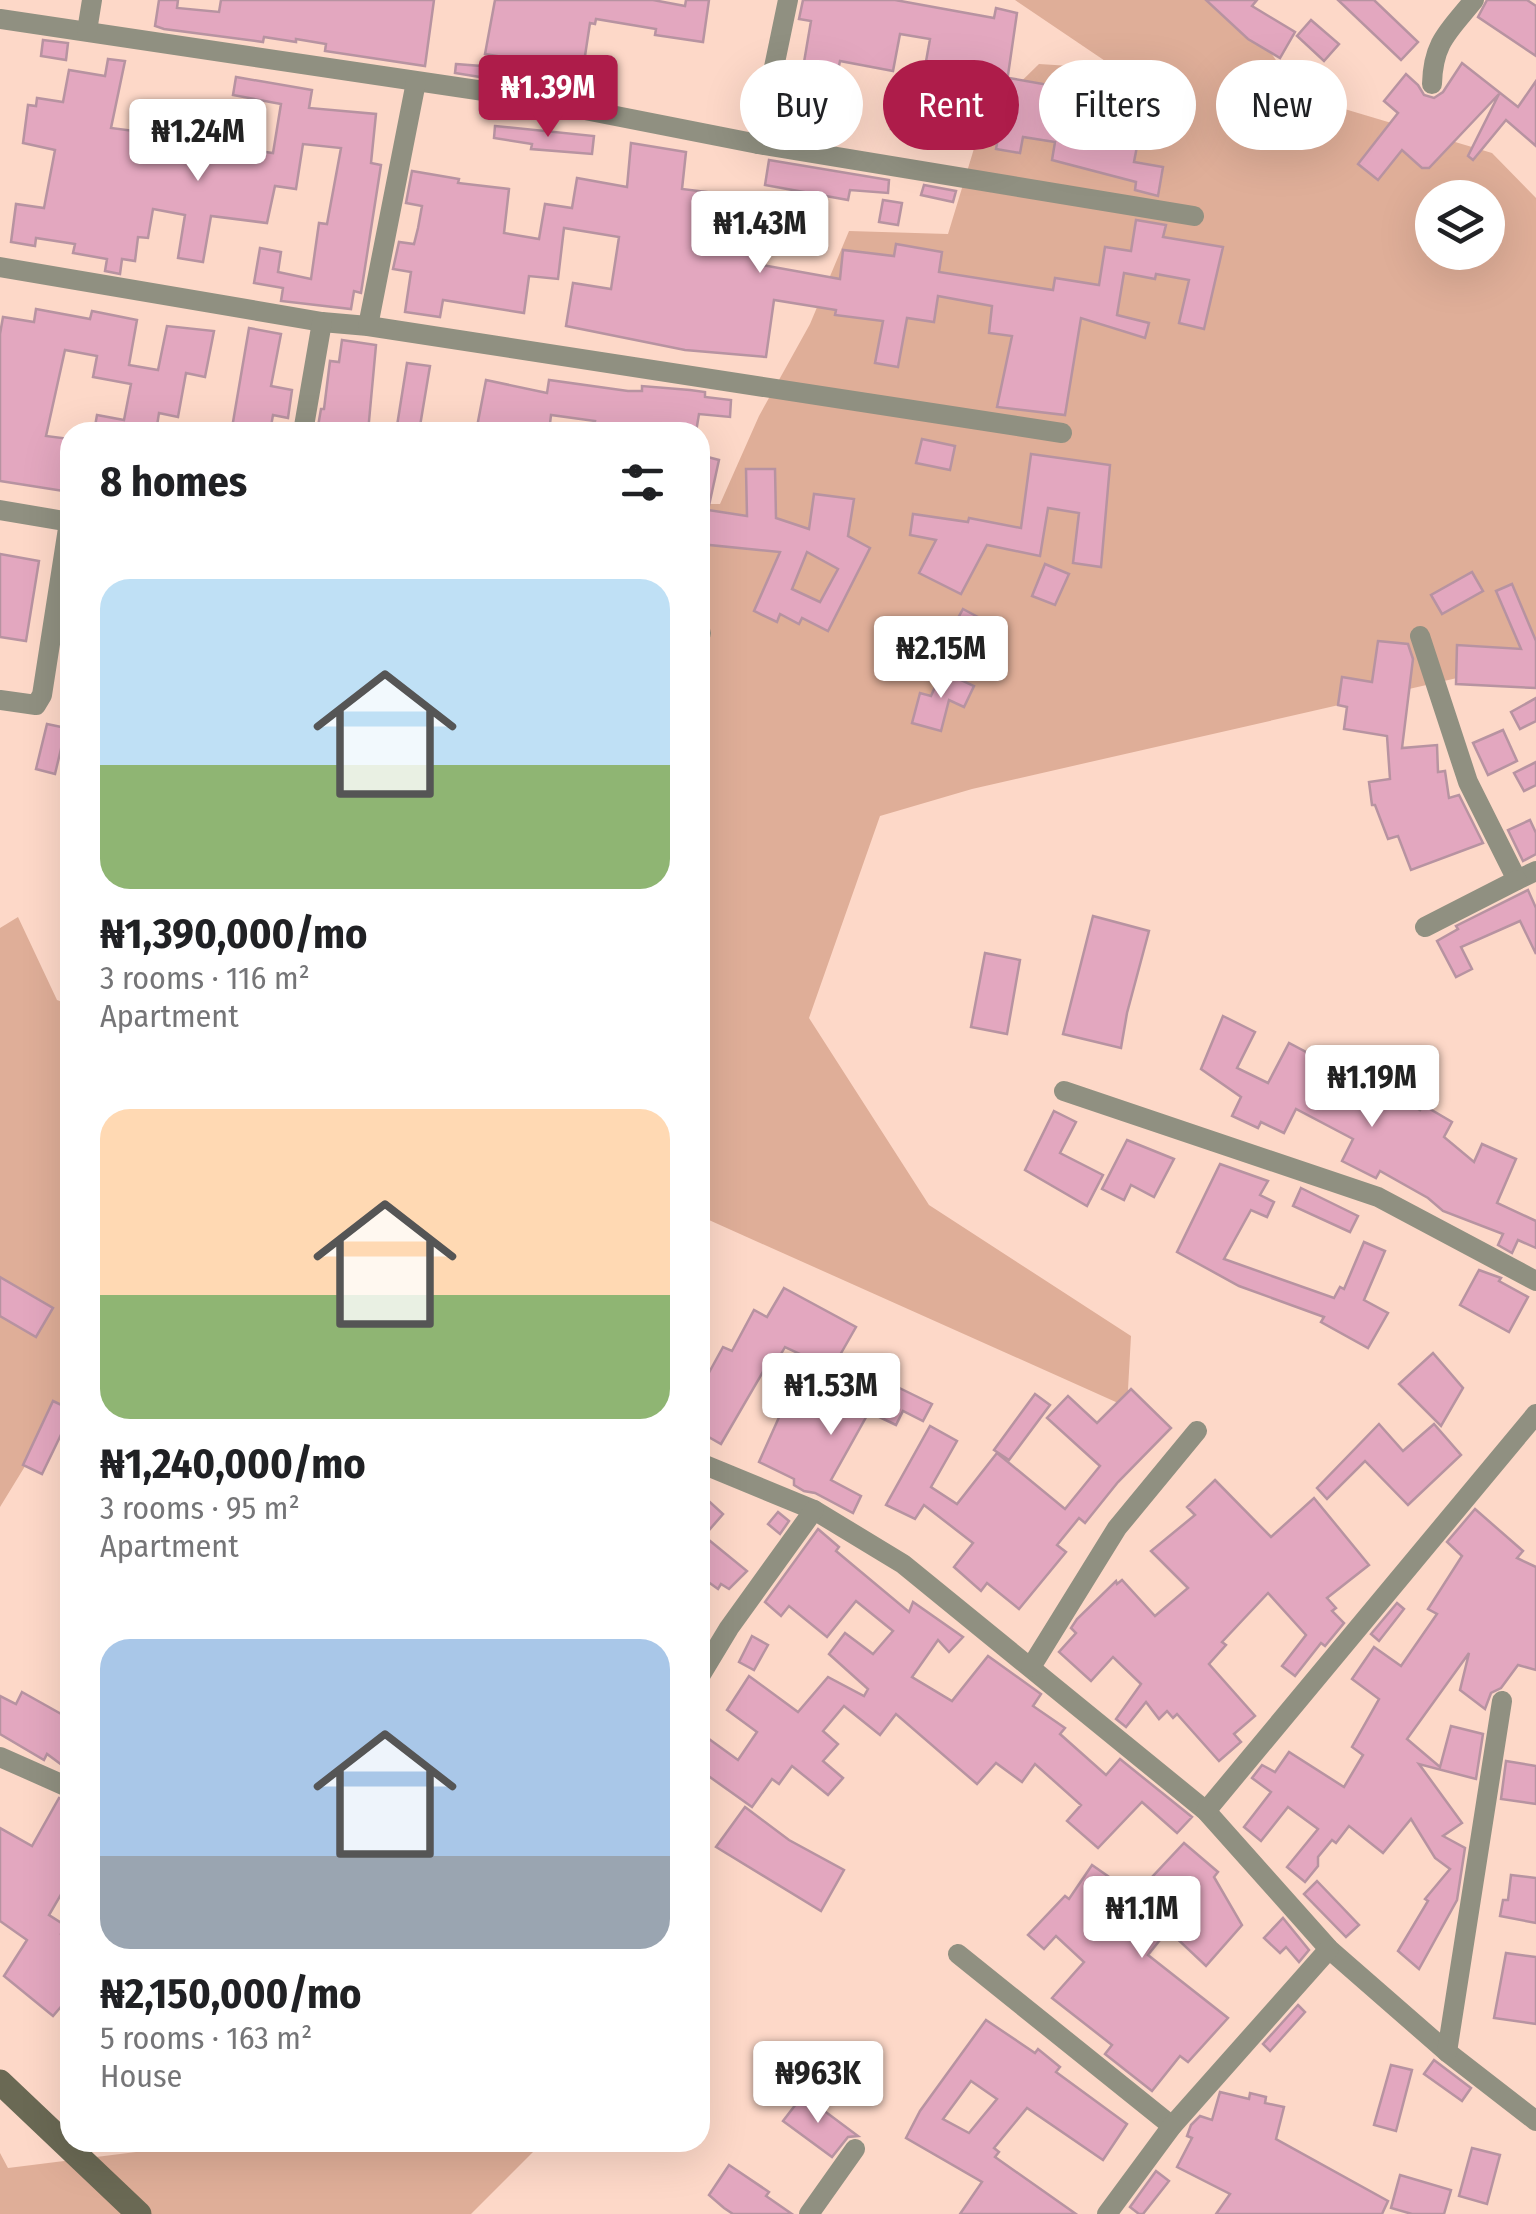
<!DOCTYPE html>
<meta charset="utf-8">
<style>
:root{--surface:#fff;--page:#f2f2f2;--text:#202124;--muted:#757577;--accent:#ae1c4a}
body{margin:0;font-family:"Fira Sans Condensed",sans-serif;background:var(--page);color:var(--text);height:100vh;display:flex;flex-direction:column;font-size:38px;white-space:nowrap}
*{box-sizing:border-box;margin:0}
p{font-size:32px;color:var(--muted)}
.icon{flex:none;width:55px;height:55px;fill:none;stroke:currentColor;stroke-width:2;stroke-linecap:round;stroke-linejoin:round}
.map{position:relative;flex:1;overflow:hidden}
.drawer{position:absolute;left:60px;top:422px;width:650px;height:1730px;display:flex;flex-direction:column;background:var(--surface);border-radius:30px;box-shadow:0 10px 40px #0002}
.drawer>*{flex:none}
.top-card{position:absolute;left:740px;top:60px;width:645px;height:90px;display:flex;gap:20px}
.buttons{position:absolute;left:1415px;top:180px;display:grid;gap:20px}
.buttons a{display:grid;place-items:center;width:90px;height:90px;border-radius:50%;background:var(--surface);box-shadow:0 10px 40px #0002;font-size:50px}
.price{position:absolute;translate:-50% -85px;padding:0 22px;border-radius:10px;background:#fff;color:#222;font-size:32px;line-height:65px;filter:drop-shadow(0 2px 5px #0008)}
.price::after{content:'';position:absolute;left:50%;top:60px;width:30px;height:22px;margin-left:-15px;background:inherit;clip-path:polygon(0 0,100% 0,50% 100%)}
.price.current{background:var(--accent);color:#fff}
ul{padding:0;list-style:none}
li{display:grid;align-content:center;gap:20px;height:530px;padding:0 40px}
li span{display:grid;place-items:center;height:310px;border-radius:30px;color:#555}
li>.icon{margin-inline-start:auto}
span .icon{width:180px;height:180px;fill:#fffc;stroke-width:1}
li b{font-size:42px}
h2{display:flex;justify-content:space-between;align-items:center;height:120px;padding:0 40px;font-size:42px}
.pill{padding:0 35px;border-radius:45px;background:var(--surface);box-shadow:0 10px 40px #0002;font-size:35px;line-height:90px}
.pill.current{background:var(--accent);color:#fff}
.map>svg:first-child{display:block}
.green{fill:#dfae98;fill-rule:evenodd}
.building{fill:#e3a7bf;stroke:#b793a1;stroke-width:2.5;fill-rule:evenodd}
.lines{fill:none;stroke-linecap:round;stroke-linejoin:round}
.street{stroke:#909081;stroke-width:20}
.secondary{stroke:#6a6954;stroke-width:25}
</style>
<div class="map">
<svg width="1536" height="2214" viewBox="0 0 1536 2214">
<rect width="100%" height="100%" fill="#fdd8c8"/>
<g class="green">
<path d="M1015 0H1234L1301 96 1492 153 1536 198V660L972 789 880 816 809 1018 929 1205 1131 1336 1127 1407 700 1216V504H720L759 416 810 324 849 231 948 234 983 119 1039 64 1117 69ZM1432 198H1488V252H1432Z"/>
<path d="M18 917 57 1000 70 1005V1404L38 1445 0 1507V928Z"/>
<path d="M170 2142 542 2143 471 2214H0V2153L8 2168 152 2150Z"/>
</g>
<g class="building">
<path d="M159 0H178L177 8 219 12 221 0H434L425 66 325 51 326 44 296 39V42L264 37 263 42 164 29 155 26Z"/>
<path d="M495 0H653L685 6 686 0H709L703 42 655 35 656 29 596 19 595 24 590 23 581 82 542 76 543 64 485 54Z"/>
<path d="M803 0H895L994 18 996 8 1017 13 1006 89 946 78 939 121 930 119 927 135 891 129 897 91 920 95 930 39 900 34 893 71 840 61 836 80 802 74 811 21 799 19Z"/>
<path d="M1206 0H1257L1252 6 1295 32 1280 58 1248 39Z"/>
<path d="M1338 0H1374L1418 42 1401 60Z"/>
<path d="M1487 0H1527L1536 6V56L1478 17Z"/>
<path d="M1311 20 1339 44 1324 61 1297 36Z"/>
<path d="M43 40 68 43 66 60 41 56Z"/>
<path d="M108 59 125 61 111 128 165 135 164 144 220 151V146L273 153 281 104 233 95 236 77 312 90 309 108 376 114 371 163 381 165 361 293 354 291 351 309 281 301 283 288 254 283 260 248 281 252 278 272 311 279 319 223 327 224 341 148 303 144 296 189 275 186 267 223 211 216 203 262 178 258 185 215 153 209 148 238 138 237 135 261 122 259 120 274 105 271 107 259 73 253 75 244 36 238 35 246 11 242 16 204 44 208 55 150 23 143 28 105 36 106 37 98 63 102 69 70 105 76Z"/>
<path d="M1462 63 1518 107 1536 81V146L1506 120 1473 160 1468 156 1499 94 1429 168H1422L1402 150 1378 180 1358 164 1398 113 1384 101 1406 74 1418 85 1424 95 1434 98 1443 92Z"/>
<path d="M456 64 481 66 480 77 455 73Z"/>
<path d="M1009 78 1060 87 1056 107 1088 113 1085 128 1106 131 1105 136 1138 141 1134 162 1163 167 1158 196 1135 190 1136 182 1052 160 1055 142 1023 137 1020 153 996 149Z"/>
<path d="M495 126 594 136 592 154 531 149 532 144 494 138Z"/>
<path d="M631 143 686 152 682 189 707 192 705 204 733 209 731 222 767 227 762 265 840 279 843 250 894 256 896 244 942 252 939 272 1053 290 1055 278 1099 285 1105 247 1131 251 1136 220 1166 225 1163 237 1223 247 1204 329 1179 323 1189 280 1156 274 1155 279 1124 273 1117 315 1149 323 1145 338 1081 318 1065 415 997 407 1012 336 989 333 992 306 938 296 934 322 907 318 898 367 875 363 883 321 835 315 836 310 774 300 766 357 685 350 566 326 573 283 611 289 619 237 564 228 558 279 529 276 524 313 443 300 440 317 405 312 411 272 393 269 399 242 414 244 418 228 422 206 406 203 412 171 459 179 458 183 509 189 504 233 539 239 545 204 572 208 577 178 627 187Z"/>
<path d="M769 160 889 180 888 193 850 190 848 200 765 185Z"/>
<path d="M924 185 956 191 953 202 921 195Z"/>
<path d="M883 200 902 203 898 225 879 222Z"/>
<path d="M36 309 90 319 92 311 137 320 129 365 158 370 167 326 214 331 205 377 186 373 178 417 159 413 156 432H94L97 415 124 420 131 384 93 377 97 356 65 350 46 436 70 439V492L0 481V334L3 317 34 322Z"/>
<path d="M249 328 281 334 271 386 292 390 288 418 273 415 270 432 232 428Z"/>
<path d="M342 340 376 345 368 432H317L321 409H324L330 361 339 362Z"/>
<path d="M407 363 430 366 419 432H396Z"/>
<path d="M486 380 547 393 549 380 628 391H642V386L690 390 705 392V397L731 400 730 417 699 414 696 432H620L621 430 594 425 595 421 551 415 549 432H476Z"/>
<path d="M922 439 955 446 950 470 916 463Z"/>
<path d="M1031 454 1110 465 1101 567 1073 563 1079 513 1048 508 1040 556 987 545 961 594 919 573 936 540 910 535 913 514 968 522 969 518 1021 528Z"/>
<path d="M700 455 719 460 708 510 747 516 746 469H775L776 518 809 529 814 494 854 499 848 536 870 548 828 631 802 618 799 624 780 614 777 622 754 611 780 552 700 544ZM807 552 838 569 820 602 792 589Z"/>
<path d="M0 554 39 561 26 641 0 637Z"/>
<path d="M1045 564 1069 574 1055 605 1032 596Z"/>
<path d="M1472 572 1483 591 1442 614 1431 595Z"/>
<path d="M1512 584 1536 641V688L1456 684 1457 645 1521 649 1496 591Z"/>
<path d="M963 609 991 624 975 653 947 638Z"/>
<path d="M1378 641 1408 644 1413 659 1402 748 1437 745 1438 772 1445 771 1449 798 1459 795 1483 843 1411 870 1398 836 1388 839 1375 805H1372L1369 782 1390 779 1387 736 1344 729 1347 707 1338 705 1342 677 1372 682Z"/>
<path d="M942 671 974 686 964 707 949 700 941 731 912 723 920 693 931 696Z"/>
<path d="M1536 698V721L1520 729 1511 712Z"/>
<path d="M47 724 66 728 55 774 36 769Z"/>
<path d="M1503 730 1517 761 1488 775 1473 743Z"/>
<path d="M1536 762V785L1524 791 1514 773Z"/>
<path d="M1530 820 1536 833V854L1523 861 1508 830Z"/>
<path d="M1528 890 1536 908V954L1520 921 1461 947 1472 969 1456 977 1437 941 1458 929 1456 926Z"/>
<path d="M1093 916 1149 931 1127 1013 1121 1048 1063 1034Z"/>
<path d="M985 953 1020 960 1007 1034 971 1027Z"/>
<path d="M1223 1016 1255 1032 1237 1068 1268 1083 1289 1043 1327 1063 1333 1052 1362 1068 1358 1075 1420 1110 1423 1105 1452 1122 1444 1137 1474 1162 1482 1144 1516 1159 1497 1203 1536 1221V1248L1518 1240 1512 1253 1498 1245 1503 1234 1443 1211 1428 1198 1380 1171 1376 1178 1342 1161 1353 1139 1296 1109 1284 1133 1261 1122 1258 1128 1232 1116 1241 1097 1201 1069Z"/>
<path d="M1054 1111 1076 1122 1060 1153 1103 1175 1087 1206 1025 1170Z"/>
<path d="M1127 1140 1174 1159 1154 1197 1131 1185 1124 1200 1102 1189Z"/>
<path d="M1220 1164 1268 1181 1260 1195 1274 1202 1267 1217 1251 1210 1224 1259 1334 1298 1340 1287 1344 1289 1364 1242 1385 1251 1364 1300 1388 1313 1368 1348 1321 1322 1324 1317 1239 1286 1177 1252Z"/>
<path d="M1301 1188 1358 1216 1350 1232 1293 1206Z"/>
<path d="M1479 1270 1501 1278 1499 1281 1528 1297 1509 1332 1460 1305Z"/>
<path d="M0 1277 53 1308 36 1337 0 1316Z"/>
<path d="M784 1288 856 1327 832 1369 785 1347 777 1361 771 1358 721 1444 700 1432V1389L723 1347 732 1351 754 1310 767 1317Z"/>
<path d="M1433 1353 1463 1388 1441 1426 1399 1384Z"/>
<path d="M879 1378 932 1404 923 1421 903 1411 896 1425 869 1412 831 1480 861 1496 853 1513 815 1493 804 1491 794 1485V1479L759 1462 789 1395 823 1412 827 1404 844 1414 855 1392 868 1399Z"/>
<path d="M1131 1389 1171 1428 1118 1482 1085 1523 1079 1518 1057 1545 1066 1552 1019 1609 987 1583 981 1591 954 1567 973 1543 924 1505 915 1519 886 1505 930 1426 957 1441 931 1487 957 1504 997 1453 1065 1509 1100 1466 1047 1418 1068 1396 1097 1423Z"/>
<path d="M1035 1394 1050 1405 1009 1460 994 1450Z"/>
<path d="M53 1401 70 1409V1416L42 1474 23 1465Z"/>
<path d="M1379 1424 1403 1451 1434 1424 1461 1455 1408 1505 1365 1461 1327 1499 1317 1488Z"/>
<path d="M1215 1480 1271 1537 1314 1498 1369 1565 1327 1598 1336 1608 1332 1611 1344 1623 1325 1646 1321 1643 1295 1676 1282 1666 1306 1635 1268 1593 1222 1642 1226 1645 1209 1664 1255 1716 1234 1734 1241 1742 1219 1761 1177 1714 1173 1718 1167 1711 1159 1719 1146 1702 1126 1727 1116 1719 1141 1684 1113 1657 1091 1681 1059 1652 1076 1633 1071 1628 1077 1619 1116 1581 1117 1584 1122 1580 1155 1616 1188 1588 1151 1551 1195 1515 1187 1507Z"/>
<path d="M700 1493 723 1514 704 1536 747 1571 729 1589 721 1584 718 1589 700 1576Z"/>
<path d="M1475 1509 1523 1551 1517 1558 1536 1567V1670L1518 1665 1501 1688 1491 1693 1485 1709 1460 1690 1469 1653 1407 1739 1440 1767 1451 1726 1483 1734 1476 1779 1419 1764 1462 1823 1443 1836 1465 1848 1457 1900 1419 1969 1398 1951 1428 1901 1425 1899 1450 1869 1435 1858 1411 1819 1383 1853 1349 1826 1336 1843 1332 1840 1318 1857V1866L1305 1882 1287 1867 1318 1829 1288 1807 1261 1841 1244 1827 1271 1792 1252 1778 1262 1765 1275 1772 1289 1752 1344 1787 1363 1755 1352 1747 1379 1699 1352 1679 1374 1647 1401 1666 1437 1614 1428 1609 1462 1556 1447 1542Z"/>
<path d="M778 1512 789 1521 780 1534 768 1524Z"/>
<path d="M818 1529 839 1547 836 1551 909 1612 913 1602 963 1637 949 1652 938 1640 912 1677 952 1701 988 1656 1041 1694 1033 1706 1065 1728 1060 1734 1106 1775 1120 1759 1192 1817 1177 1833 1142 1802 1098 1848 1067 1821 1081 1805 1035 1764 1022 1782 996 1763 977 1784 896 1714 880 1735 844 1706 823 1731 838 1744 823 1761 843 1778 828 1795 792 1766 779 1784 772 1779 752 1807 700 1770V1752L709 1739 738 1760 757 1732 727 1710 749 1676 798 1712 828 1677 864 1696 868 1689 829 1654 845 1633 873 1654 893 1631 856 1601 827 1637 789 1606 781 1616 765 1602Z"/>
<path d="M1397 1603 1404 1609 1379 1641 1371 1634Z"/>
<path d="M752 1636 768 1645 754 1670 739 1662Z"/>
<path d="M22 1692 70 1719V1771L47 1754 44 1760 0 1734V1696L16 1704Z"/>
<path d="M1506 1761 1536 1766V1804L1501 1799Z"/>
<path d="M59 1798 70 1802V1879L49 1915 66 1926 61 1934 70 1942V1996L53 2016 4 1976 27 1940 0 1921V1828L32 1846Z"/>
<path d="M745 1807 789 1840 844 1870 821 1911 716 1847Z"/>
<path d="M1184 1843 1218 1872 1214 1877 1242 1925 1206 1966 1168 1930 1148 1955 1228 2018 1188 2062 1180 2056 1152 2091 1105 2054 1112 2045 1052 1998 1084 1962 1056 1936 1044 1949 1028 1935 1065 1896 1069 1899 1092 1865 1135 1895Z"/>
<path d="M1511 1875 1536 1878V1923L1500 1916 1503 1900H1508Z"/>
<path d="M1317 1881 1359 1925 1346 1937 1304 1894Z"/>
<path d="M1283 1918 1309 1950 1299 1962 1286 1947 1280 1953 1264 1938Z"/>
<path d="M1506 1953 1536 1957V2024L1494 2018Z"/>
<path d="M1298 2005 1305 2012 1270 2051 1263 2044Z"/>
<path d="M986 2020 1035 2053 1038 2049 1060 2067 1056 2072 1127 2124 1103 2160 1027 2108 994 2148 999 2152 995 2157 1076 2214H960L982 2182 906 2138 920 2111ZM971 2081 997 2099 969 2133 943 2119Z"/>
<path d="M1434 2060 1471 2088 1462 2101 1424 2074Z"/>
<path d="M1391 2065 1412 2070 1396 2131 1374 2125Z"/>
<path d="M1220 2092 1249 2099 1250 2093 1266 2097 1265 2103 1284 2107 1276 2139 1388 2201 1382 2214H1216L1230 2194 1177 2167 1192 2138 1187 2136 1191 2125 1200 2116 1212 2120Z"/>
<path d="M803 2095 858 2136 848 2137 832 2157 783 2121Z"/>
<path d="M1472 2148 1500 2155 1487 2204 1459 2196Z"/>
<path d="M729 2165 769 2192 766 2196 792 2214H733L724 2208 709 2195Z"/>
<path d="M1156 2171 1169 2181 1143 2214H1139L1130 2207Z"/>
<path d="M1400 2175 1451 2190 1444 2214H1412L1391 2208Z"/>
</g>
<g class="lines">
<g class="street">
<path d="M0 19 504 94 758 144 1194 216"/>
<path d="M87 31 92 0"/>
<path d="M1432 84C1433 42 1449 31 1474 0"/>
<path d="M758 144 788 0"/>
<path d="M0 267 322 322 368 326 1062 433"/>
<path d="M368 326 416 82"/>
<path d="M303 432 322 322"/>
<path d="M0 510 70 522"/>
<path d="M700 632 701 633"/>
<path d="M1420 636 1468 782 1517 880 1536 871"/>
<path d="M0 700 36 705 42 695 69 522"/>
<path d="M1425 927 1517 880"/>
<path d="M1064 1091 1378 1197 1536 1281"/>
<path d="M700 1463 814 1510 903 1564 1206 1811 1329 1949 1447 2052 1536 2121"/>
<path d="M1031 1667 1117 1528 1197 1431"/>
<path d="M700 1676 729 1628 814 1510"/>
<path d="M0 1757 70 1788"/>
<path d="M1206 1811 1536 1414"/>
<path d="M958 1954 1172 2126"/>
<path d="M1447 2052 1502 1701"/>
<path d="M809 2214 855 2149"/>
<path d="M1107 2214 1172 2126 1329 1949"/>
</g>
<path class="secondary" d="M0 2082 139 2214"/>
</g>
</svg>
<div class="buttons">
<a><svg class="icon" aria-label="layers" viewBox="0 0 24 24"><path d="M12 4l9 5-9 5-9-5zM3 14l9 5 9-5"/></svg></a>
</div>
<b class="price current" style="left:548px;top:140px">₦1.39M</b>
<b class="price" style="left:198px;top:184px">₦1.24M</b>
<b class="price" style="left:760px;top:276px">₦1.43M</b>
<b class="price" style="left:941px;top:701px">₦2.15M</b>
<b class="price" style="left:1372px;top:1130px">₦1.19M</b>
<b class="price" style="left:831px;top:1438px">₦1.53M</b>
<b class="price" style="left:1142px;top:1961px">₦1.1M</b>
<b class="price" style="left:818px;top:2126px">₦963K</b>
<div class="top-card">
<a class="pill">Buy</a>
<a class="pill current">Rent</a>
<a class="pill">Filters</a>
<a class="pill">New</a>
</div>
<section class="drawer">
<h2>8 homes<svg class="icon" aria-label="filters" viewBox="0 0 24 24"><path d="M4 7h16M4 17h16"/><circle cx="9" cy="7" r="2"/><circle cx="15" cy="17" r="2"/></svg></h2>
<ul>
<li><span style="background:linear-gradient(#bfe0f5 60%,#8fb573 0)"><svg class="icon" aria-label="home" viewBox="0 0 24 24"><path d="M3 11l9-7 9 7M6 9v11h12V9"/></svg></span><div><b>₦1,390,000/mo</b><p>3 rooms · 116 m²</p><p>Apartment</p></div></li>
<li><span style="background:linear-gradient(#ffd9b3 60%,#8fb573 0)"><svg class="icon" aria-label="home" viewBox="0 0 24 24"><path d="M3 11l9-7 9 7M6 9v11h12V9"/></svg></span><div><b>₦1,240,000/mo</b><p>3 rooms · 95 m²</p><p>Apartment</p></div></li>
<li><span style="background:linear-gradient(#a9c7e8 70%,#9aa5b1 0)"><svg class="icon" aria-label="home" viewBox="0 0 24 24"><path d="M3 11l9-7 9 7M6 9v11h12V9"/></svg></span><div><b>₦2,150,000/mo</b><p>5 rooms · 163 m²</p><p>House</p></div></li>
</ul>
</section>
</div>
